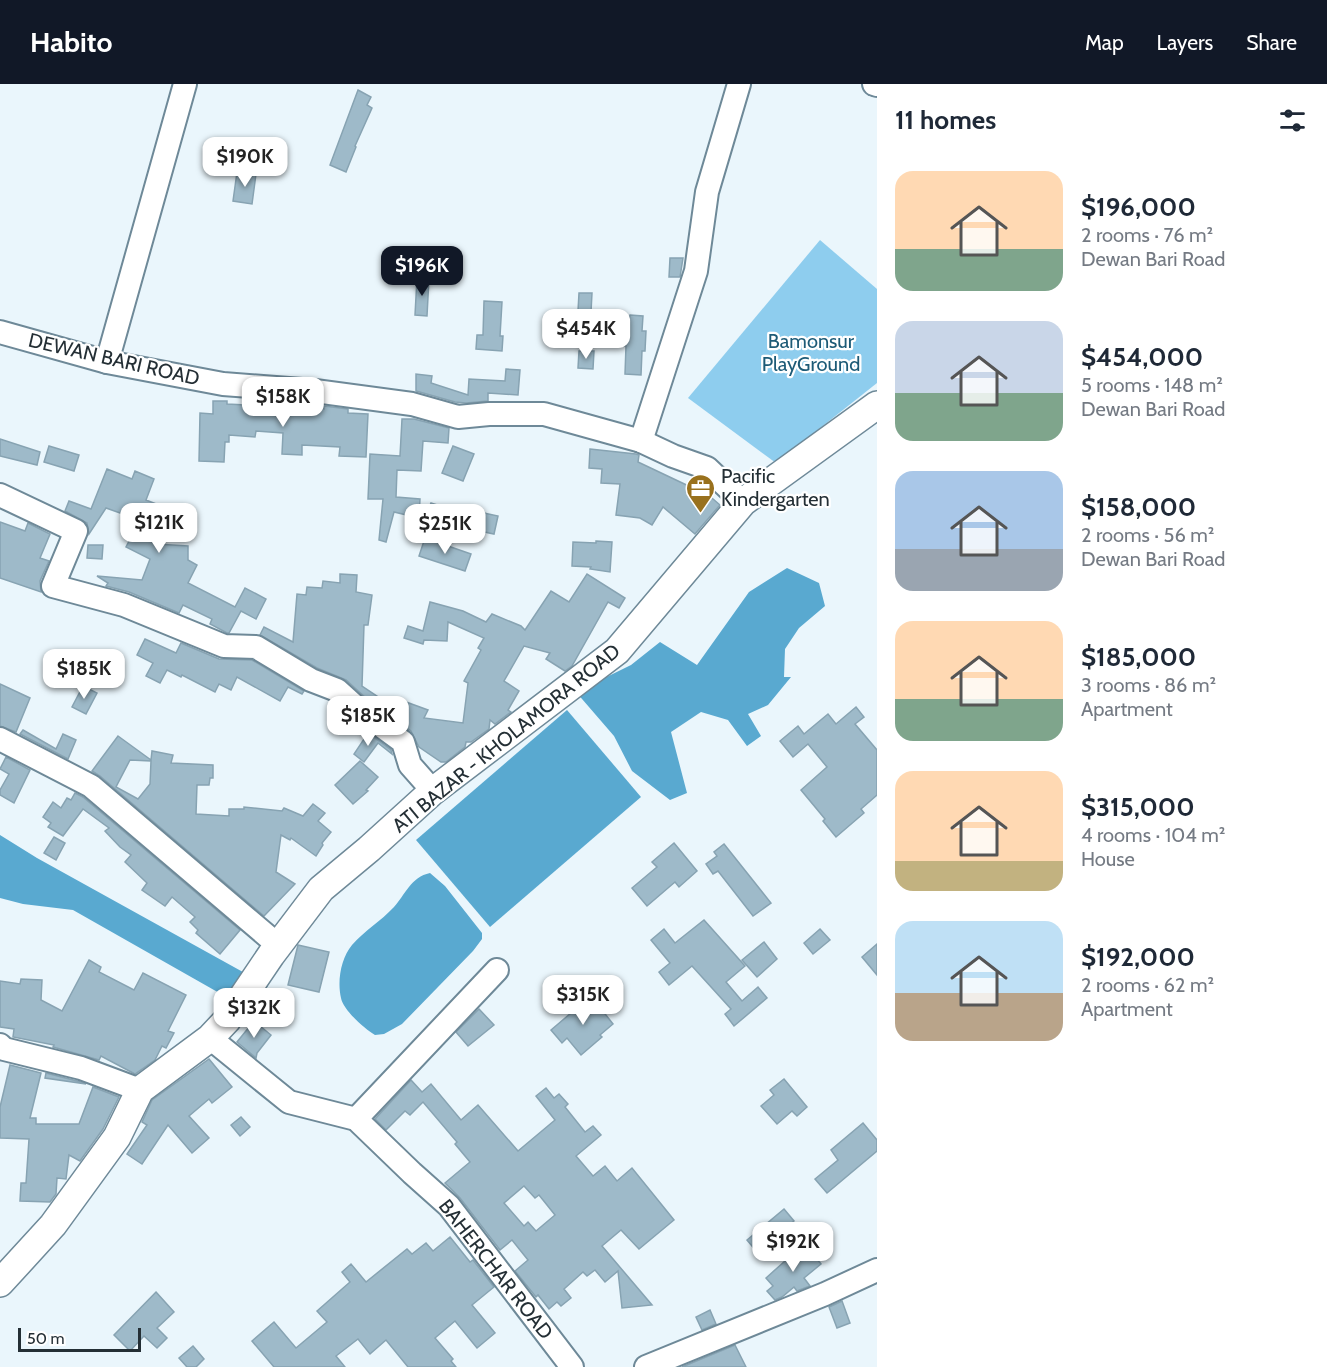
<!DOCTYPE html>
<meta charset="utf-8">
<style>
:root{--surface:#fff;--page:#f6f6f7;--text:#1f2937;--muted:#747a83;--accent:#111827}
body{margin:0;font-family:Cabin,sans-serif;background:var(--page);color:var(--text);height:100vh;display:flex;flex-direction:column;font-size:22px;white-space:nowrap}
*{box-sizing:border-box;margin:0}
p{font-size:20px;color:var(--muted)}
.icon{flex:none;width:33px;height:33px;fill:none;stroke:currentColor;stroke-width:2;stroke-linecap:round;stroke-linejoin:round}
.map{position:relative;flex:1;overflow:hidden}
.panel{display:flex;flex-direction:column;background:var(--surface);width:450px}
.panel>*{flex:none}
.scale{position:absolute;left:18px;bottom:15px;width:123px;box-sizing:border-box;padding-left:6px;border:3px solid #242f35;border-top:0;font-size:16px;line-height:21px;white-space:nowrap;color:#242f35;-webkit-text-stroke:4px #fff;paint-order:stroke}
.price{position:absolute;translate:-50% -51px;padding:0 14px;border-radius:12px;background:#fff;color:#222;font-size:20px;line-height:39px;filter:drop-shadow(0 2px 3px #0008)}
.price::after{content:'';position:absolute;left:50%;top:36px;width:18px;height:14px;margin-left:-9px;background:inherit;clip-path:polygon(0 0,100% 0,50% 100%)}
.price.on{background:var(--accent);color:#fff}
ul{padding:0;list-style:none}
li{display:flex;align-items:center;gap:18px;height:150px;padding:0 18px}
li span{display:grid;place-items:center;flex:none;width:168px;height:120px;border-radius:18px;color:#555}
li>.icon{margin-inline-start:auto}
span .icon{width:72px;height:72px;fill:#fffc;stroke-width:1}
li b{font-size:26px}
h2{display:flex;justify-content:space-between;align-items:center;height:72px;padding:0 18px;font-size:26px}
header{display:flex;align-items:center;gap:36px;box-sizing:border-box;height:84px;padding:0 30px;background:var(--accent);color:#fff}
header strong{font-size:28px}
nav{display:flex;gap:33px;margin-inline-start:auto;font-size:21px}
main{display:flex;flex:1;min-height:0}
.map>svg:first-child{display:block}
.green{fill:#8ecdee}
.water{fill:#59a9d0}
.building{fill:#9ebac9;stroke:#87a3b2;stroke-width:1.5;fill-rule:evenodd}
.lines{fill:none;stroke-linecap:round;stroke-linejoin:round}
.minor-casing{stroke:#6e8998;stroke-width:26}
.major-casing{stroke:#6e8998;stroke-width:30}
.minor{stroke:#fff;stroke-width:22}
.major{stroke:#fff;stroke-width:27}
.labels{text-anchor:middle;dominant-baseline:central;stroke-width:4.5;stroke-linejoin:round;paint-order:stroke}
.park-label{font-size:20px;fill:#1d5b77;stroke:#fff}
.street-label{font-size:20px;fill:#242f35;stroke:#fff}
.poi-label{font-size:20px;fill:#242f35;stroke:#fff;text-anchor:start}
</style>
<header>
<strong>Habito</strong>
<nav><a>Map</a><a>Layers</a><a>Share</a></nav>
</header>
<main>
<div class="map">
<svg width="877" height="1283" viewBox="0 0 877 1283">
<rect width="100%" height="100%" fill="#eaf6fc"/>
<path class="green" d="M820 156 877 205V299L776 379 688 314Z"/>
<g class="water">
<path d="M787 484 819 499 825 522 799 544 785 565 784 593H791L768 621 748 630 761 652 747 662 728 636 701 628 671 648 687 709 670 716 632 687 614 652 576 608 631 581 660 558 697 581 749 508Z"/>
<path d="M567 626 641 713 490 843 416 756Z"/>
<path d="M0 751 37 774 268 902 251 927 73 826 23 820 0 814Z"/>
<path d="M430 789 445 802 482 849V855L473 867 402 940 384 950 375 951C365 945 343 926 341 914 337 897 341 874 352 861 364 847 381 837 394 823 405 811 411 793 430 789Z"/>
</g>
<g class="building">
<path d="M358 6 371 13 367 21 372 24 355 62 356 63 346 88 330 81Z"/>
<path d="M237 88 256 90 252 120 233 117Z"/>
<path d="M670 174H683L680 193H669Z"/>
<path d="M417 194H429L427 232 415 231Z"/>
<path d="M579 209H592L591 228 578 227Z"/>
<path d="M484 217 502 218 500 252H503L502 267 476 265 477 251H483Z"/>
<path d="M630 231 643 232 642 247H646L645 267H642L641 291 625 290 626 262 596 260 597 245 616 246 617 235 629 236Z"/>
<path d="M579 267H594L593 285 578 284Z"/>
<path d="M506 285 520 286 518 311 488 309V317L466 319 455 318 416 307V290L432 292 431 299 468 311 469 295 505 297Z"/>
<path d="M213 317H227V320L267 322V317L289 319V323L324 325V322L348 325V329L368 330 366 373 339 372 340 363 302 361V371L282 370 283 349 256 347 255 353 229 351V358H225L224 378 199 377 200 329 213 330Z"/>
<path d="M402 335H414L449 344 448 359 423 357 421 387 397 386 396 413 420 415 419 434 394 428 386 458 379 456 383 415H368L370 370 400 372Z"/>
<path d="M0 355 40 368 37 381 0 372Z"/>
<path d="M49 362 79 371 74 387 44 378Z"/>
<path d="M453 362 474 370 463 397 442 389Z"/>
<path d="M590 365 636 370 639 371 638 378 695 405 698 402 720 421 695 450 663 423 652 441 640 434 616 431 620 400 601 399 602 385 589 384Z"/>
<path d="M107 385 132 395 135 387 154 395 146 416 169 425 156 460 188 462V476L197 481 188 499 235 523 245 504 266 515 256 535 241 527 229 549H227L210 540 212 535 183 521 179 529 129 508 106 502 108 499 97 492 142 496 150 475 126 463 140 436 106 424 89 450 87 439 65 427 69 417 91 425Z"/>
<path d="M431 419 453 426 452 428 476 441 479 428 498 432 494 450 424 435Z"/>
<path d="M0 438 25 447 28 439 50 450 40 474 49 477 40 497 41 508 0 494Z"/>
<path d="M425 454 471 470 465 487 419 472Z"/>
<path d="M596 457 612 458 610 488 590 485 591 483 572 482 573 458 596 459Z"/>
<path d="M88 461H103L102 475 87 474Z"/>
<path d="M340 490 357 491 356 508 372 511 368 541H364L362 602 395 624 398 615 428 626 424 634 463 639 468 599 464 597 481 566 478 564 484 554 448 538 447 557 424 556 423 560 404 554 408 542 423 547 430 518 463 527 486 538 492 530 521 542 525 546 551 507 569 518 587 490 625 514 619 524 608 518 572 582 565 587 546 575 550 569 524 562 504 597 519 607 508 626 511 628 495 640 490 636 489 645 471 658H466L465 663 446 678H441L419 663 411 647 367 615 346 596 317 584 260 551 264 543 293 558 297 510 306 511 307 503 322 504 323 497 340 499Z"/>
<path d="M145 555 176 569 181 559 219 575 252 576 304 607 302 610 288 603 280 617 237 593 231 606 219 600 215 608 182 591 181 593 167 586 160 599 146 592 153 579 137 571Z"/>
<path d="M0 600 30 614 16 648 0 642Z"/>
<path d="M83 602 97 609 86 630 72 623Z"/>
<path d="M856 623 864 633 855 640 877 666V711L861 725 864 729 836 753 823 737 825 735 801 706 827 683 808 660 793 673 780 657 798 642 804 650 828 630 836 640Z"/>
<path d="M23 646 56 665 63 650 76 656 68 675 20 650Z"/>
<path d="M368 649 391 666 392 670 378 659 364 678 354 670Z"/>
<path d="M118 652 151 676 152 667 173 671 171 679 213 681V694H210L209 701H197L196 730 229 732V725H244V723L282 727 284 724 303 732 313 720 325 729 318 737 331 748 322 759 323 761 316 772 291 754 290 756 281 751 276 788 295 800 264 832 100 692 92 687ZM130 676 151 677 150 700 138 715 116 703Z"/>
<path d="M6 673 30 686 14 719 0 711V706L9 690 0 685Z"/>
<path d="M360 677 378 693 366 706 368 707 353 720 335 701Z"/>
<path d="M75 709 83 713 240 846 220 870 196 849 198 846 190 838 195 833 172 813 165 822 142 806 147 799 125 778 131 771 120 763 105 747 109 744 83 725 63 752 48 743 51 739 43 733 53 718 61 724 67 714 71 716Z"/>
<path d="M54 753 65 759 56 776 44 769Z"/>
<path d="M674 759 697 787 679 803 675 798 647 822 632 804 657 783 652 778Z"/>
<path d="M724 760 771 819 753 832 718 787 713 790 706 780 717 772 714 768Z"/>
<path d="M704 836 745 882 726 898 742 917 758 903 767 914 734 942 725 930 731 925 692 882 669 901 659 888 670 879 651 856 664 845 675 859Z"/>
<path d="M820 845 830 856 813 870 804 859Z"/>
<path d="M764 858 777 875 757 893 742 876Z"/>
<path d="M877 860V891L862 873Z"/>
<path d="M298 861 329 868 319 908 288 901Z"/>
<path d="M89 876 101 883 99 888 134 906 143 889 186 911 168 947 174 949 166 964 162 962 155 976 135 990 101 972 99 976 53 963 54 961 13 953 14 945 0 943V897L20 900 21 895 42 896 41 916 62 927Z"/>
<path d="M591 912 613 940 600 951 602 953 581 971 567 954 562 959 551 946Z"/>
<path d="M479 925 494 941 468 962 456 948Z"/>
<path d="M254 937 271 951 257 969 256 974 237 958Z"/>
<path d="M209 975 232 1003 212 1019 209 1015 189 1032 209 1054 192 1069 168 1041 142 1080 127 1070 147 1041 142 1038 152 1016Z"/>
<path d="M10 981 41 989 30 1034H36V1040H79L93 1003 119 1013 103 1045 80 1077 69 1071 66 1095 57 1094 56 1110 50 1118 20 1117 21 1099H26L29 1055 0 1054V1023Z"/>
<path d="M46 989 77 997 86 1000 45 994Z"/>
<path d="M784 995 807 1023 797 1032 792 1027 777 1040 761 1022 774 1011 770 1006Z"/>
<path d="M411 996 422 1008 431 1000 461 1036 478 1021 518 1067 555 1036 536 1012 546 1004 554 1014 559 1010 568 1020 565 1023 585 1048 593 1042 601 1051 576 1072 593 1092 605 1082 617 1097 632 1084 674 1136 639 1165 621 1146 602 1162 652 1221 622 1224 618 1187 605 1198 595 1186 587 1192 583 1188 564 1205 571 1214 561 1222 557 1218 549 1225 538 1211 536 1213 515 1187 528 1176 512 1156 500 1166 460 1114 445 1099 470 1078 455 1060 457 1058 423 1018 410 1031 405 1027 386 1046 375 1035ZM524 1102 535 1114 539 1111 555 1131 536 1147 528 1138 524 1142 504 1119Z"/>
<path d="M241 1033 250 1043 240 1052 231 1041Z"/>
<path d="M863 1039 877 1056V1067L827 1109 815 1095 838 1076 831 1066Z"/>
<path d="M784 1125 794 1137 757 1168 747 1156Z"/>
<path d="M450 1153 470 1178 473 1176 494 1203 472 1221 495 1249 477 1264 455 1237 435 1254 453 1275 451 1277 456 1283H408L386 1256 370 1270 358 1255 336 1272 345 1283H274L252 1257 274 1238 296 1264 327 1238 317 1227 350 1198 342 1188 351 1180 366 1198 407 1165 412 1170 426 1159 433 1167Z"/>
<path d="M804 1160 821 1180 804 1194 810 1202 797 1207 794 1203 782 1213 775 1216 767 1207 773 1202 766 1194Z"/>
<path d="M156 1208 174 1228 157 1244 167 1254 157 1264 144 1252 130 1267 114 1251Z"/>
<path d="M842 1217 850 1239 837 1244 829 1223Z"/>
<path d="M710 1226 716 1240 702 1246 696 1233Z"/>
<path d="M735 1261 746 1283H682Z"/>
<path d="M193 1262 204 1275 196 1283H187L179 1274Z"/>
</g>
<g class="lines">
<defs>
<g id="minor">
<path d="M874 0 877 1"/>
<path d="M0 248 107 278 223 300 315 307 412 320 458 333 489 330H544L641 357 673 372 707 384 743 418"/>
<path d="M107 278 185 0"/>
<path d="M641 357 696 187 707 108 739 0"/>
<path d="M0 411 76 447 53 502 124 521 224 562 256 563 311 596 337 606 358 625 403 658 410 681 433 707"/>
<path d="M0 655 91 702 279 862"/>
<path d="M210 954 289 1018 356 1035 412 1089 449 1122 572 1283"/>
<path d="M0 961 4 965 81 984 140 1006"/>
<path d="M356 1035 497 886"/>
<path d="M646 1283 825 1210 877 1186"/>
</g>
<path id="major" d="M0 1199 53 1141 117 1053 140 1006 210 954 227 936 271 871 321 805 369 765 433 707 617 567 743 418 877 321"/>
</defs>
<use href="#minor" class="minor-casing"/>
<use href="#major" class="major-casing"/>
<use href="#minor" class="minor"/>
<use href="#major" class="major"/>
</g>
<defs>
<symbol id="office-pin" viewBox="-11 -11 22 30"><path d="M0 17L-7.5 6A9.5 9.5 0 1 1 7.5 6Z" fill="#99711d" stroke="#fff"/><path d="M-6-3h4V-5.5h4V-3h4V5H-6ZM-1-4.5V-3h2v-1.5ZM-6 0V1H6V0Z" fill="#fff"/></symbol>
</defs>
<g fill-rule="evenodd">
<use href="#office-pin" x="684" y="388" width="33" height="45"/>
</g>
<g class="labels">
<g class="park-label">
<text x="811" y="257">Bamonsur<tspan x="811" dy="23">PlayGround</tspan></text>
</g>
<g class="street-label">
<text transform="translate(114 275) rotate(13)">DEWAN BARI ROAD</text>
<text transform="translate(506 654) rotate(-39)">ATI BAZAR - KHOLAMORA ROAD</text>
<text transform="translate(496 1185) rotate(52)">BAHERCHAR ROAD</text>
</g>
<g class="poi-label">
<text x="721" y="392">Pacific<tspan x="721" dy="23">Kindergarten</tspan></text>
</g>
</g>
</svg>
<div class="scale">50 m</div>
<b class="price" style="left:245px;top:104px">$190K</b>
<b class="price on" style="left:422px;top:213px">$196K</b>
<b class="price" style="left:586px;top:276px">$454K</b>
<b class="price" style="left:283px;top:344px">$158K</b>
<b class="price" style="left:159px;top:470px">$121K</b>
<b class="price" style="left:445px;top:471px">$251K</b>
<b class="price" style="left:84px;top:616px">$185K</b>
<b class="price" style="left:368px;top:663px">$185K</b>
<b class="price" style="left:583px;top:942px">$315K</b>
<b class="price" style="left:254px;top:955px">$132K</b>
<b class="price" style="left:793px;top:1189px">$192K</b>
</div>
<section class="panel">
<h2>11 homes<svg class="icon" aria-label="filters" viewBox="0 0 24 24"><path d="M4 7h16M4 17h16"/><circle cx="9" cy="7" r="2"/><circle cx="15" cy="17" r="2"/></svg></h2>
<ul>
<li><span style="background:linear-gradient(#ffd9b3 65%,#7fa58c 0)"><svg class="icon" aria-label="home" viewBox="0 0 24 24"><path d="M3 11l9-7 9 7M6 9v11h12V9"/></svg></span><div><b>$196,000</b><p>2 rooms · 76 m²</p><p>Dewan Bari Road</p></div></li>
<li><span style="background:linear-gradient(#c9d6e8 60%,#7fa58c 0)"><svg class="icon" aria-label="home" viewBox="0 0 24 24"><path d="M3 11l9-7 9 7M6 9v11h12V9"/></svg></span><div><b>$454,000</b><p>5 rooms · 148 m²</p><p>Dewan Bari Road</p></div></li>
<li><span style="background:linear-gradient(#a9c7e8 65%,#9aa5b1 0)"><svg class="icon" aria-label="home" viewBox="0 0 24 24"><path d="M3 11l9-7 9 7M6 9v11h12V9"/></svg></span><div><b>$158,000</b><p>2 rooms · 56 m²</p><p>Dewan Bari Road</p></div></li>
<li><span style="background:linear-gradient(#ffd9b3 65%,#7fa58c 0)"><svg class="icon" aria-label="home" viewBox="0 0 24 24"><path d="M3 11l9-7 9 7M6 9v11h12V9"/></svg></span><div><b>$185,000</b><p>3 rooms · 86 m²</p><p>Apartment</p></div></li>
<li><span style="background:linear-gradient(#ffd9b3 75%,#c2b280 0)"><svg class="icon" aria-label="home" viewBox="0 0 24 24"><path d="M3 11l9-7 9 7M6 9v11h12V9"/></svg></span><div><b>$315,000</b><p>4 rooms · 104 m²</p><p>House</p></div></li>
<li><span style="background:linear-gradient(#bfe0f5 60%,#b9a48a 0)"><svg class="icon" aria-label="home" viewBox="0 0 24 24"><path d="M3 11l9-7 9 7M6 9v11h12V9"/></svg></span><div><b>$192,000</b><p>2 rooms · 62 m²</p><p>Apartment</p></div></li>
</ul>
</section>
</main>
